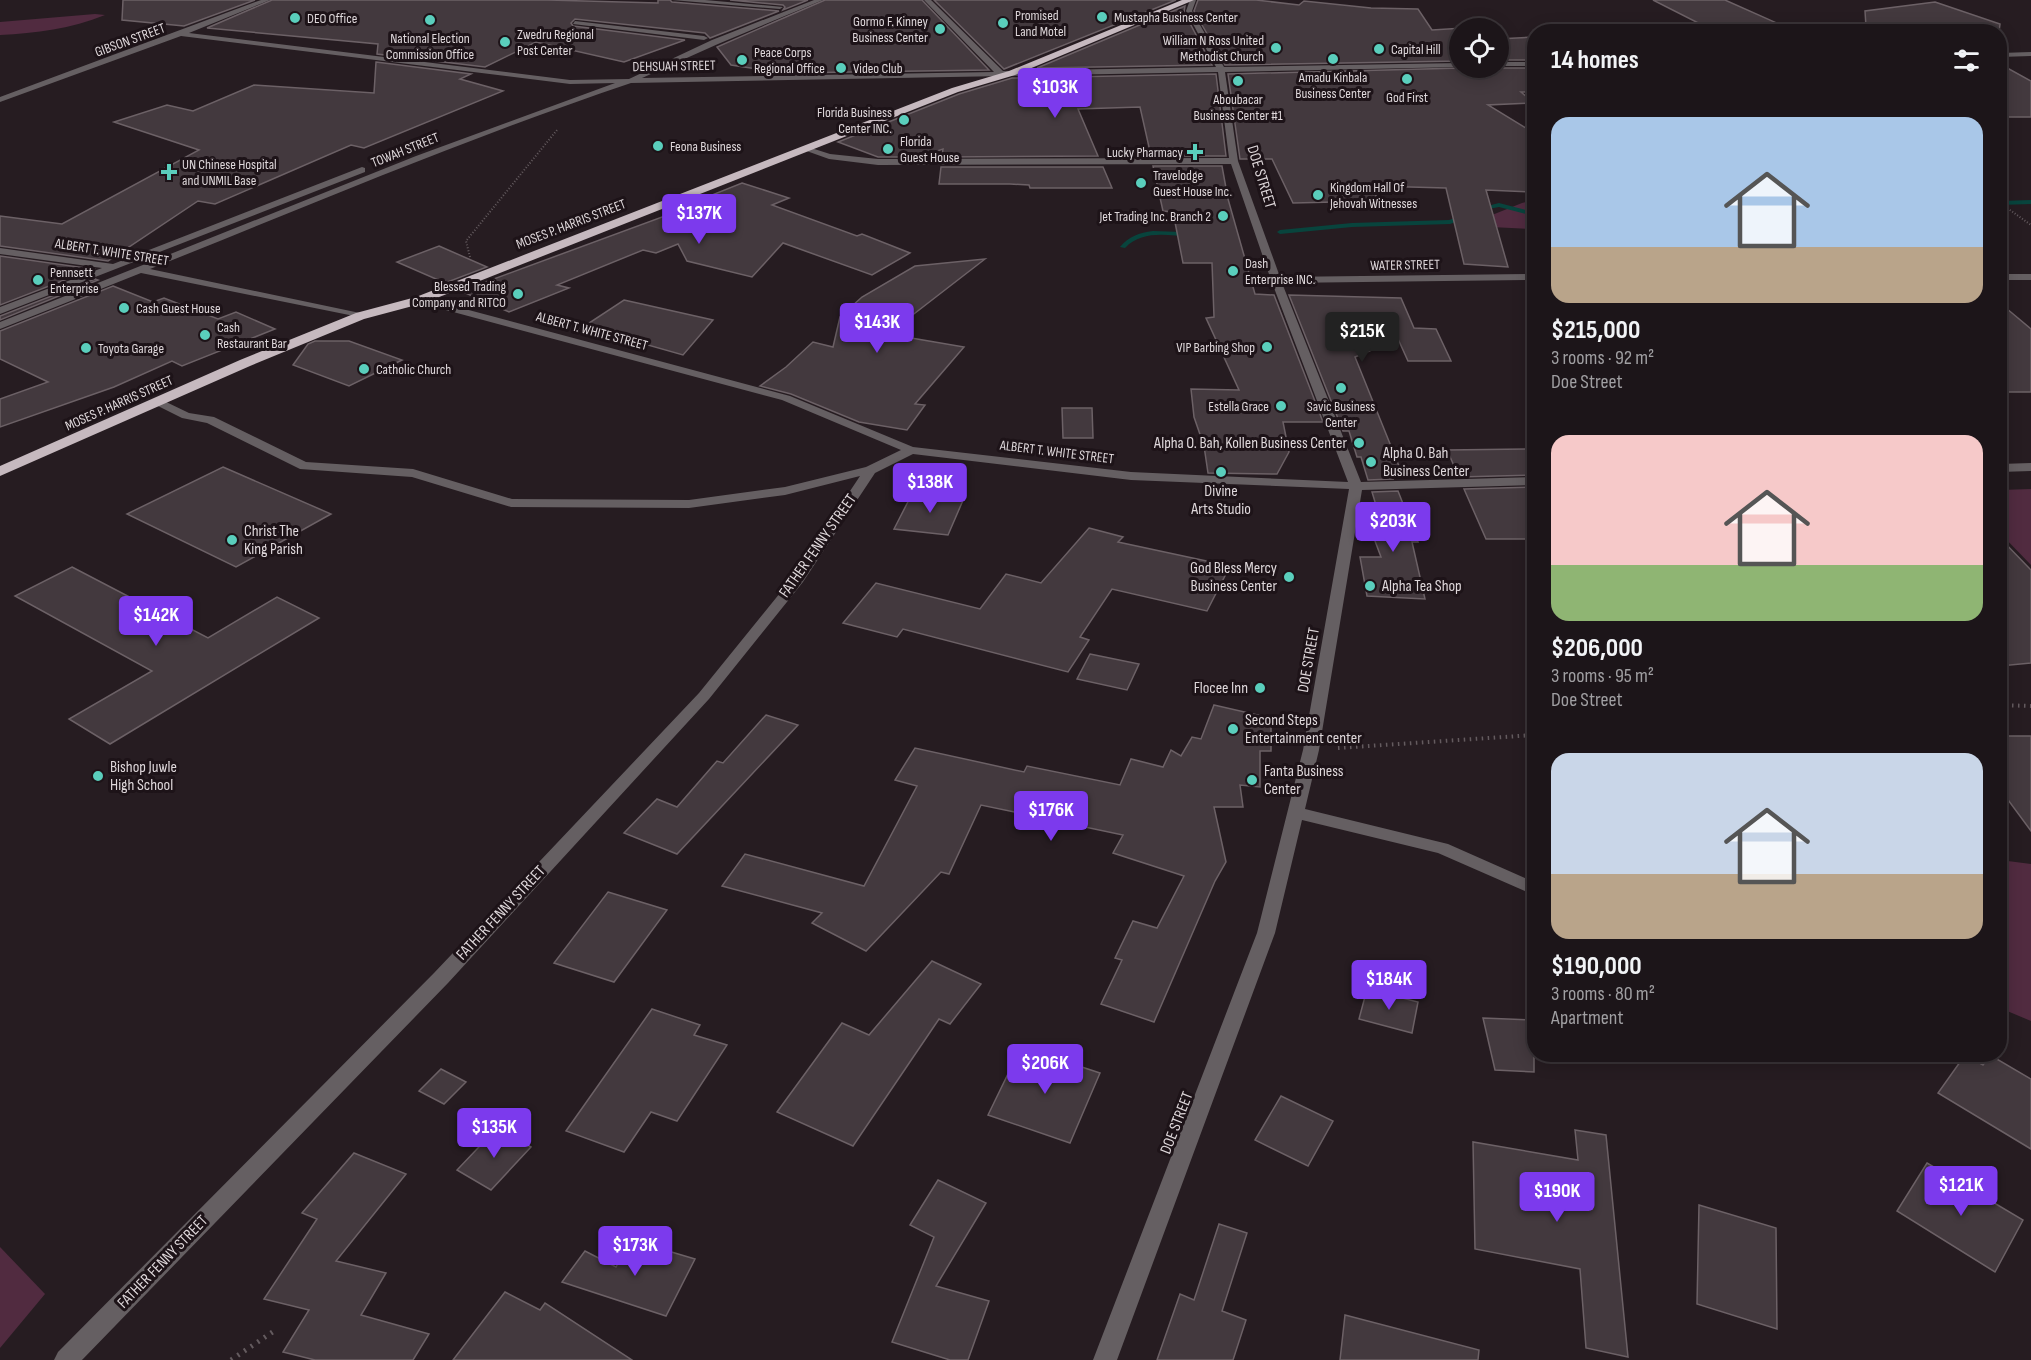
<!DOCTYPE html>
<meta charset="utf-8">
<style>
:root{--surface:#1c1519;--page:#292226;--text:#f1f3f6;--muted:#a09fa2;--line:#3a3438;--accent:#7c3aed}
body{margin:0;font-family:"Sofia Sans Condensed",sans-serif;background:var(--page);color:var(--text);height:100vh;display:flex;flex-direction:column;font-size:22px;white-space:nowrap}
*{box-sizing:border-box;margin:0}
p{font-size:20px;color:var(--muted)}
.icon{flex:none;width:33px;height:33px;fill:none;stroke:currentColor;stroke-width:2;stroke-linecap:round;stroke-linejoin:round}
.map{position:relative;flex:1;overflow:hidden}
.sheet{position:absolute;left:1527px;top:24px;width:480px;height:1038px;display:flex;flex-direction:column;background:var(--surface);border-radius:24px;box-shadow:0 3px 15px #0003,0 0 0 2px var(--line)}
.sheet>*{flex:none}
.buttons{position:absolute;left:1449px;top:18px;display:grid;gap:12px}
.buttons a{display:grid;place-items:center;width:60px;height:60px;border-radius:50%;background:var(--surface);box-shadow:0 3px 15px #0003,0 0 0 2px var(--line);font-size:30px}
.price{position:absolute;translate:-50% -51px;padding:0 14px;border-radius:6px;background:var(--accent);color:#fff;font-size:20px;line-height:39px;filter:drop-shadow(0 2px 3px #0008)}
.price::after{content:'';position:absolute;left:50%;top:36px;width:18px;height:14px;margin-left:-9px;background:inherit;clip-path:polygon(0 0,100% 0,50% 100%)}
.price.current{background:#222;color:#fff}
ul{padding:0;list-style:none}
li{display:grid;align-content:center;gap:12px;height:318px;padding:0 24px}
li span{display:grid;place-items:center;height:186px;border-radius:18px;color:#555}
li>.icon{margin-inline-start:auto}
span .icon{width:108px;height:108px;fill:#fffc;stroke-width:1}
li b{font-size:26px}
h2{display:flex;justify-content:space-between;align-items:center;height:72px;padding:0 24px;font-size:26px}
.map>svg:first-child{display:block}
.green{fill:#512b40}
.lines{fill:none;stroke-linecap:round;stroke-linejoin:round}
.stream{fill:#08443d;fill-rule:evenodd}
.building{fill:#43393e;stroke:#6c6166;stroke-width:1.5}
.path-far2{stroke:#645b5f;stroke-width:2;stroke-dasharray:1 2;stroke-linecap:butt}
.path-far1{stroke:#645b5f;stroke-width:4;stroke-dasharray:1.5 4.5;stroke-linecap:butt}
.path{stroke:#645b5f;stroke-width:5;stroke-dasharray:2 6;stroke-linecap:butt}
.minor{fill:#655f62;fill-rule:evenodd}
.highway{fill:#c6b9bf;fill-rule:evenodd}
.poi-dot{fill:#5acebc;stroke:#1d1318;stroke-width:2}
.labels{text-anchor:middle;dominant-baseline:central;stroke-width:6;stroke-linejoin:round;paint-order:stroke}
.far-poi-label{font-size:14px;fill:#dfd8db;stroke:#1d1318;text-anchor:start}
.far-street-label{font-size:14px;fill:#dfd8db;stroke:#1d1318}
.street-label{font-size:16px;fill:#dfd8db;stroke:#1d1318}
.poi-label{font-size:16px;fill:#dfd8db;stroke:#1d1318;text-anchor:start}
</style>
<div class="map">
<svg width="2031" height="1360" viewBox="0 0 2031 1360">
<rect width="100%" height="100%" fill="#261c21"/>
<g class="green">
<path d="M95 14 105 15C71 29 36 33 0 35V22Z"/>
<path d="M1534 200V229L1491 227 1482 219 1522 203Z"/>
<path d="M2031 489V565L2000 533V490Z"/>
<path d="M2000 860 2031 864V1021L2000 1008Z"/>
<path d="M0 1247 45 1294 0 1348Z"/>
</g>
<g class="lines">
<g class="stream">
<path d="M2031 200V204L2000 205V201Z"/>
<path d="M1499 203 1534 212V216L1499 207 1478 211 1475 209Z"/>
<path d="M1465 215 1467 216V218L1450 224 1352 227 1280 234 1277 232 1280 230 1352 223 1449 220Z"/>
<path d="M1153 231 1182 232 1193 235 1190 237C1167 235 1142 230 1125 248L1120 247C1129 236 1139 233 1153 231Z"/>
</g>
</g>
<g class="building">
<path d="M123 0H255L184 26 122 20Z"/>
<path d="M272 0H548L658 3V0H670L672 2 779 11 710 38 705 33 575 19 571 23 573 26 685 40 624 62 536 42 485 67 377 54 378 44 207 28Z"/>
<path d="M730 0H808L783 10 785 7 783 5Z"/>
<path d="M825 0H922L989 70 783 73 731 65 717 47Z"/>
<path d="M934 0H1176L1004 69Z"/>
<path d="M1198 0H1256L1299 5 1304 1 1371 8 1418 9 1432 30 1464 28H1465H1460V61L1225 65 1194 11Z"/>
<path d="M1653 0H1725L1781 25 1712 30Z"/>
<path d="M1935 2 2000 24 1999 32 1866 27 1865 11Z"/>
<path d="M1185 6 1184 12 1212 65 1037 68Z"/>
<path d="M1534 37V60H1498V39Z"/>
<path d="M376 62 471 74 460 79 503 91 364 148 351 145 215 204 198 201 108 261 0 246V216L62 224 199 150 114 122 167 105 193 111 254 85 374 93Z"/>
<path d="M2000 64 2031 81V117H2000Z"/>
<path d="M1462 68H1534V92H1521L1534 103 1488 105 1534 133V192L1486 190 1508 267 1464 264 1446 188 1374 186 1377 201 1293 203 1272 159H1240L1228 74Z"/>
<path d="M1216 74 1226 156H1151L1140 107 1078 109 1098 156 942 157 943 149 919 157H878L838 142 959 94 1012 78Z"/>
<path d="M1153 166H1222L1228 199 1255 294 1274 295 1323 422H1283L1289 452 1277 474 1208 473 1204 446 1194 417 1191 389 1239 390 1206 318 1214 317 1212 263H1183L1173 212 1163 211Z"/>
<path d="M941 167H1103L1112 188H1030L1029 185 1010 184H939Z"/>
<path d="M742 183 789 198 772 205 857 236 862 234 910 253 872 275 783 243 752 277 687 261 678 244 656 253 643 250 557 285 569 288 509 312 461 291 684 209 682 207Z"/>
<path d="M439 246 487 267 445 283 397 262Z"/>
<path d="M0 256 93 269 0 305Z"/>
<path d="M985 259 888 334 964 347 915 404 925 405 907 430 859 422 791 394 760 386 786 367 813 342 833 347 840 317 862 297 915 266Z"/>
<path d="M95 279 98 280 0 320V316Z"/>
<path d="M113 286 153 302 164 298 218 319 236 312 275 329 182 366 172 361 114 387 0 427V399L48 382 0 359V331Z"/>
<path d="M1289 295 1401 298 1414 328 1436 329 1451 361H1408L1398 339 1355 357 1403 476H1392L1393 479 1368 480 1361 457H1357L1349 431H1343Z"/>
<path d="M624 300 713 320 683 355 634 341 631 343 580 329Z"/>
<path d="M2000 303 2031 329V392H2000Z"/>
<path d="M315 341H349L402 360 349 386 293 365 308 344Z"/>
<path d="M1062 408H1092L1093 438H1063Z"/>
<path d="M1534 449V475L1459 477 1447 450Z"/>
<path d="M223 467 331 514 236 567 127 514Z"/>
<path d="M1534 487V539H1486L1464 489Z"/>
<path d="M1398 491 1418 542H1412L1425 599 1367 596 1360 557H1381L1369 525H1382L1372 492Z"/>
<path d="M913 492 964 498 948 535 894 529Z"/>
<path d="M1089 528 1123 537 1118 542 1230 566 1207 611 1112 589 1080 637 1089 640 1068 672 903 629 897 637 843 623 876 583 980 609 1006 574 1041 583Z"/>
<path d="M2000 538 2031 570V663L2000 666Z"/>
<path d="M72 567 208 638 277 597 319 618 110 744 69 719 152 671 15 596Z"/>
<path d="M1090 654 1139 664 1127 690 1077 679Z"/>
<path d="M1214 705 1271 718V751H1260V787L1240 785 1243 807H1214L1226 862 1215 881 1154 1022 1101 1004 1122 960 1115 958 1133 921 1157 928 1184 876 1113 853 1123 835 981 805 949 874 941 872 866 951 812 923 822 913 722 886 745 854 864 886 917 786 895 780 915 748 1024 772 1027 766 1120 785 1131 759 1163 767 1171 750 1181 756 1192 737 1201 739Z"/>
<path d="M766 715 798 725 677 854 624 833 657 799 677 807 717 761 723 763Z"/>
<path d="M2000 736H2031V831L2000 789Z"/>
<path d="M608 892 667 910 614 982 554 963Z"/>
<path d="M932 961 981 984 950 1024 939 1019 853 1146 777 1112 842 1023 869 1035Z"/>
<path d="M1367 989 1418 1002 1412 1033 1359 1019Z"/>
<path d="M652 1009 700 1025 694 1035 727 1045 677 1121 651 1112 624 1152 566 1131Z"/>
<path d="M1483 1018 1534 1020V1072L1495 1070Z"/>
<path d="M1021 1047 1100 1073 1070 1143 988 1115Z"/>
<path d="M1965 1055 1983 1065 1990 1055 2031 1079V1149L1938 1093Z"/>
<path d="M441 1069 466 1082 444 1104 419 1091Z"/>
<path d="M1281 1096 1333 1121 1308 1166 1255 1140Z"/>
<path d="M497 1128 531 1147 491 1190 457 1170Z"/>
<path d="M1575 1130 1606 1135 1628 1357 1586 1348 1580 1269 1475 1249 1473 1142 1578 1160Z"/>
<path d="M354 1153 406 1174 336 1261 386 1273 361 1315 429 1334 413 1360H315L283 1352 309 1310 264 1299 317 1219 302 1213Z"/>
<path d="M1927 1163 2023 1220 1995 1272 1897 1211Z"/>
<path d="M938 1180 986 1203 936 1286 989 1301 968 1360H950L892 1342 934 1237 910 1225Z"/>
<path d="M1699 1205 1776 1228 1777 1329 1697 1304Z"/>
<path d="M1219 1224 1247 1233 1222 1311 1246 1320 1233 1360H1157L1180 1294 1194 1300Z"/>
<path d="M631 1240 695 1259 666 1316 562 1282 585 1251 616 1267Z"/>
<path d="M505 1292 540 1310 545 1303 632 1360H453Z"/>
<path d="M1345 1315 1479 1350 1478 1360H1340Z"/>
</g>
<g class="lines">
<g class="path-far2">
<path d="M2000 203 2031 225"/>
<path d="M470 257 466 241 557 130"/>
</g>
<g class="path-far1">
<path d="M2000 705 2031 706"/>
<path d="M1338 748 1534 735"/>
</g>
<path class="path" d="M231 1360 277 1329"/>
<g class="minor">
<path d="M261 0H270L189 33 570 80 629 79 712 40 814 0H823L718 44 642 78 994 72 924 0H931L1003 71 1216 67 1186 11 1190 0H1196L1192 11 1224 67 1460 63V67L1225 72 1238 161 1280 277 1534 274V280L1282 283 1361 482 1534 477V485L1362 490 1319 750 1305 809 1448 844 1534 882V895L1438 853 1302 820 1275 933 1117 1360H1093L1257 933 1303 750 1349 489 1131 480 913 454 875 473 803 582 709 699 448 983 82 1360H54L58 1352 434 973 699 693 793 577 860 476 785 495 689 508 511 507 412 477 300 469 207 423 182 418 154 404V400H162L189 413 214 417 306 462 413 469 512 499 689 500 785 487 866 467 901 450 782 400 416 302V298L420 297 790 396 913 447 1131 472 1348 482 1271 280 1231 164 878 165 829 159 801 149 805 146 830 154 878 159 1229 158 1218 72 631 83C468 138 310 205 150 269L360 313 364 314V318L141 273 0 329V322L416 156 615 83 570 84 181 36 0 102V97Z"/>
<path d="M672 0H705L783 7 780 9Z"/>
<path d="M575 21 704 36 708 38 704 40 573 24Z"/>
<path d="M2031 52V56L2000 57V53Z"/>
<rect x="1498" y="62" width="36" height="4"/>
<path d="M362 167 365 168V172L0 314V307L102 268 0 254V248L113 264Z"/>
<rect x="2000" y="274" width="31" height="6"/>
<path d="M2031 463V471L2000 472V464Z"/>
</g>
<path class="highway" d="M1182 0H1194L1015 75 958 92 424 303 364 319 250 366 0 476V466L240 360 356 313 416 297 952 88 1009 71Z"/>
</g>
<g class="poi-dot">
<circle cx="1102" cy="17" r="6"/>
<circle cx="295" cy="18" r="6"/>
<circle cx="430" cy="20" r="6"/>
<circle cx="1003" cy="23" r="6"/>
<circle cx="940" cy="29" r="6"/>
<circle cx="505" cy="42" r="6"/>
<circle cx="1276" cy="48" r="6"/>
<circle cx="1379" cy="49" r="6"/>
<circle cx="1333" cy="59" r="6"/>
<circle cx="742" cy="60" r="6"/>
<circle cx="841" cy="68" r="6"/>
<circle cx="1407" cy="79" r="6"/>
<circle cx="1238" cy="81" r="6"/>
<circle cx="904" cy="120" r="6"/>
<circle cx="658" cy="146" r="6"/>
<circle cx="888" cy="149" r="6"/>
<path d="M1192 143h6v6h6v6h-6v6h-6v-6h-6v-6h6z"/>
<path d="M166 163h6v6h6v6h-6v6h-6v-6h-6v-6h6z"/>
<circle cx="1141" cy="183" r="6"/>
<circle cx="1318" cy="195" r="6"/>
<circle cx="1223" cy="216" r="6"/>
<circle cx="1233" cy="271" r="6"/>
<circle cx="38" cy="280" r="6"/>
<circle cx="518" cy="294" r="6"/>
<circle cx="124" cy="308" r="6"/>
<circle cx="205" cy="335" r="6"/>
<circle cx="1267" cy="347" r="6"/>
<circle cx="86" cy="348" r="6"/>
<circle cx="364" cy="369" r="6"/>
<circle cx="1341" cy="388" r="6"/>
<circle cx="1281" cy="406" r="6"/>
<circle cx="1359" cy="443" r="6"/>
<circle cx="1371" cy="462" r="6"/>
<circle cx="1221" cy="472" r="6"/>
<circle cx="232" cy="540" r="6"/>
<circle cx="1289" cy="577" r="6"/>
<circle cx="1370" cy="586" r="6"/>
<circle cx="1260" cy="688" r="6"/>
<circle cx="1233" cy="729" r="6"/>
<circle cx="98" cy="776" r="6"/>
<circle cx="1252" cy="780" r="6"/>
</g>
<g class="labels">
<g class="far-poi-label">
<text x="1015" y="15">Promised<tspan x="1015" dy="16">Land Motel</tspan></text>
<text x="1114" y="17">Mustapha Business Center</text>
<text x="307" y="18">DEO Office</text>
<text x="928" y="21" text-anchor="end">Gormo F. Kinney<tspan x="928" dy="16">Business Center</tspan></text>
<text x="517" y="34">Zwedru Regional<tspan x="517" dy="16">Post Center</tspan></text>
<text x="430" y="38" text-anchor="middle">National Election<tspan x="430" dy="16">Commission Office</tspan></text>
<text x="1264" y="40" text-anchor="end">William N Ross United<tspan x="1264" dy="16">Methodist Church</tspan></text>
<text x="1391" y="49">Capital Hill</text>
<text x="754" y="52">Peace Corps<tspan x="754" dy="16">Regional Office</tspan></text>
<text x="853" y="68">Video Club</text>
<text x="1333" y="77" text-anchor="middle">Amadu Kinbala<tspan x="1333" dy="16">Business Center</tspan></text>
<text x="1407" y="97" text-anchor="middle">God First</text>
<text x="1238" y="99" text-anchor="middle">Aboubacar<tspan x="1238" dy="16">Business Center #1</tspan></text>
<text x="892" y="112" text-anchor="end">Florida Business<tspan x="892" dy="16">Center INC.</tspan></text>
<text x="900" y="141">Florida<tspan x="900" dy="16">Guest House</tspan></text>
<text x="670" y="146">Feona Business</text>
<text x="1183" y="152" text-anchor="end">Lucky Pharmacy</text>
<text x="182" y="164">UN Chinese Hospital<tspan x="182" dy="16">and UNMIL Base</tspan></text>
<text x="1153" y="175">Travelodge<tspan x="1153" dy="16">Guest House Inc.</tspan></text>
<text x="1330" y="187">Kingdom Hall Of<tspan x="1330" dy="16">Jehovah Witnesses</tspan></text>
<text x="1211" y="216" text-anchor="end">Jet Trading Inc. Branch 2</text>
<text x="1245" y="263">Dash<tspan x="1245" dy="16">Enterprise INC.</tspan></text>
<text x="50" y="272">Pennsett<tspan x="50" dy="16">Enterprise</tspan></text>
<text x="506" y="286" text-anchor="end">Blessed Trading<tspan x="506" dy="16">Company and RITCO</tspan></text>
<text x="136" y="308">Cash Guest House</text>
<text x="217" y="327">Cash<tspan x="217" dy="16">Restaurant Bar</tspan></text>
<text x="1255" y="347" text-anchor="end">VIP Barbing Shop</text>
<text x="98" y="348">Toyota Garage</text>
<text x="376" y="369">Catholic Church</text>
<text x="1269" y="406" text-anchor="end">Estella Grace</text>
<text x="1341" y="406" text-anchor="middle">Savic Business<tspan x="1341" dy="16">Center</tspan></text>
</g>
<g class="far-street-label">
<text transform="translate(130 40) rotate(-20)">GIBSON STREET</text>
<text transform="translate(674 66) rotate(-1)">DEHSUAH STREET</text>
<text transform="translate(405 150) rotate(-22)">TOWAH STREET</text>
<text transform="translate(571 224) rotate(-21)">MOSES P. HARRIS STREET</text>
<text transform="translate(112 252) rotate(9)">ALBERT T. WHITE STREET</text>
<text transform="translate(1405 265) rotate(-1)">WATER STREET</text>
<text transform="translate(592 331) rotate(15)">ALBERT T. WHITE STREET</text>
<text transform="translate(119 403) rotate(-24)">MOSES P. HARRIS STREET</text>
<text transform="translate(1057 452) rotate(7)">ALBERT T. WHITE STREET</text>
</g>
<g class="street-label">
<text transform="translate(1261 177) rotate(73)">DOE STREET</text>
<text transform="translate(818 546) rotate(-55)">FATHER FENNY STREET</text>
<text transform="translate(1309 660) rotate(-80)">DOE STREET</text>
<text transform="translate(501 913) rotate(-47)">FATHER FENNY STREET</text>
<text transform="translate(1177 1123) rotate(-69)">DOE STREET</text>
<text transform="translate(163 1262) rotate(-46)">FATHER FENNY STREET</text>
</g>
<g class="poi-label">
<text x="1347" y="443" text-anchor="end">Alpha O. Bah, Kollen Business Center</text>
<text x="1383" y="453">Alpha O. Bah<tspan x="1383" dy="18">Business Center</tspan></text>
<text x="1221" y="491" text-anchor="middle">Divine<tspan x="1221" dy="18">Arts Studio</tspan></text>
<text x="244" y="531">Christ The<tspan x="244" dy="18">King Parish</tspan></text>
<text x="1277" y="568" text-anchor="end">God Bless Mercy<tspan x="1277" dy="18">Business Center</tspan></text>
<text x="1382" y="586">Alpha Tea Shop</text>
<text x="1248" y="688" text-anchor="end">Flocee Inn</text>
<text x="1245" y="720">Second Steps<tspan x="1245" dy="18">Entertainment center</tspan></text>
<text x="110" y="767">Bishop Juwle<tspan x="110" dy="18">High School</tspan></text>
<text x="1264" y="771">Fanta Business<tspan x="1264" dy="18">Center</tspan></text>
</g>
</g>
</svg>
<div class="buttons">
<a><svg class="icon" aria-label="locate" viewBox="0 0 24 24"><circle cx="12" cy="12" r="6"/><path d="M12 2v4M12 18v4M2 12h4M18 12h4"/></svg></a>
</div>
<b class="price" style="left:1055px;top:119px">$103K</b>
<b class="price" style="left:699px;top:245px">$137K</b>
<b class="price" style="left:877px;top:354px">$143K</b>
<b class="price current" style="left:1362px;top:363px">$215K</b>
<b class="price" style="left:930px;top:514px">$138K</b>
<b class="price" style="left:1393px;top:553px">$203K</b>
<b class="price" style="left:156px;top:647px">$142K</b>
<b class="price" style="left:1051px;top:842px">$176K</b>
<b class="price" style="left:1389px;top:1011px">$184K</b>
<b class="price" style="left:1045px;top:1095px">$206K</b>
<b class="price" style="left:494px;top:1159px">$135K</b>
<b class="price" style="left:1961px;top:1217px">$121K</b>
<b class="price" style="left:1557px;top:1223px">$190K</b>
<b class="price" style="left:635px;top:1277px">$173K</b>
<section class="sheet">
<h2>14 homes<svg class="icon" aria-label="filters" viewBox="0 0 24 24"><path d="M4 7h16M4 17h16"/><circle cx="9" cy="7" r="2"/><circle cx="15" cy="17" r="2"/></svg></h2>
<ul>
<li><span style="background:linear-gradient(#a9c7e8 70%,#b9a48a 0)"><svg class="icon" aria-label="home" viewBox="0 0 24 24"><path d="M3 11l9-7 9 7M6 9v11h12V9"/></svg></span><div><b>$215,000</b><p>3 rooms · 92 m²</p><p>Doe Street</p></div></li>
<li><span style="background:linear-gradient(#f6c9c9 70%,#8fb573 0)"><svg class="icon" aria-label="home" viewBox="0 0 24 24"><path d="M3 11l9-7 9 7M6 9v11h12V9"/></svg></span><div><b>$206,000</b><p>3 rooms · 95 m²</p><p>Doe Street</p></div></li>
<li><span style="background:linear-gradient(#c9d6e8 65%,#b9a48a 0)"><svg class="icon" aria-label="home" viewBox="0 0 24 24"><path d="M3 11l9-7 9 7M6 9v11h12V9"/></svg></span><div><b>$190,000</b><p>3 rooms · 80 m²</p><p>Apartment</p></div></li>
</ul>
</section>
</div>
